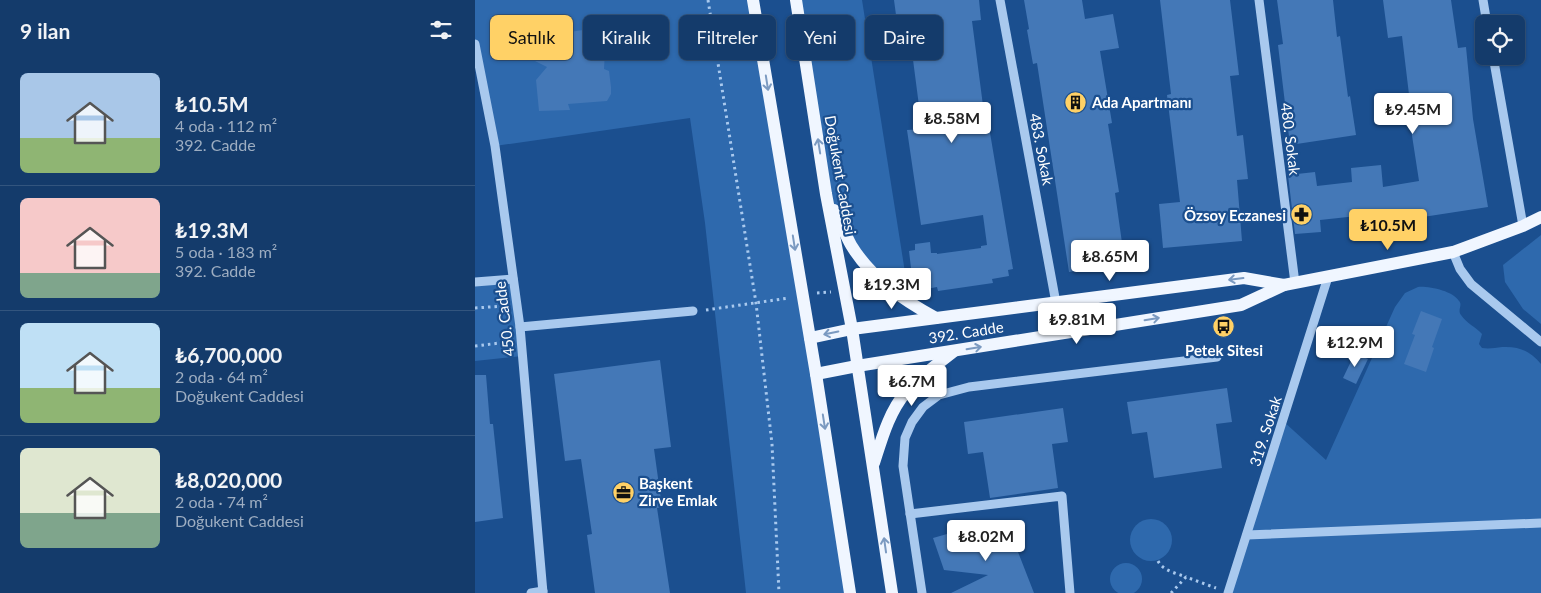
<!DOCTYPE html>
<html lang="tr">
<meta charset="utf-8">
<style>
:root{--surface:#143b6b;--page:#214673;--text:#f1f3f6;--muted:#9dadc1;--line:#33557e;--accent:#ffd166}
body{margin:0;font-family:Lato,sans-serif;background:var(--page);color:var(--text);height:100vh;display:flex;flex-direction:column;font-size:19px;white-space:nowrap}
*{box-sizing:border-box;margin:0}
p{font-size:16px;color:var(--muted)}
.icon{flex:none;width:28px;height:28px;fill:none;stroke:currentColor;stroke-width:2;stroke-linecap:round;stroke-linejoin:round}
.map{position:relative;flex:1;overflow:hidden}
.details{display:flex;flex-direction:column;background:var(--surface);width:475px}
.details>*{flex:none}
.top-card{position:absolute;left:15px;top:15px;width:475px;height:45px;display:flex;gap:10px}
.buttons{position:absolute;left:1000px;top:15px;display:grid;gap:10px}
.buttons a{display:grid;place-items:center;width:50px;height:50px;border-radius:8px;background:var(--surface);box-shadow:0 1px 4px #0004,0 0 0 1px var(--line);font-size:25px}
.price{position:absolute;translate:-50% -42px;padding:0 11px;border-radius:5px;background:#fff;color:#222;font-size:16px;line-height:32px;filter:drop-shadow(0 1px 2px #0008)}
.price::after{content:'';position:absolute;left:50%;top:30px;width:15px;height:11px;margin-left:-8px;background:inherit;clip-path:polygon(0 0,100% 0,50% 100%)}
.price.on{background:var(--accent);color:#111}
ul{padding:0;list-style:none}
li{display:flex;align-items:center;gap:15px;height:125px;padding:0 20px}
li+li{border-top:1px solid var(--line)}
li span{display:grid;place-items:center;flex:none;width:140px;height:100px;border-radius:8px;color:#555}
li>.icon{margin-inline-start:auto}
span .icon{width:60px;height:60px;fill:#fffc;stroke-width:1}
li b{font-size:21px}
h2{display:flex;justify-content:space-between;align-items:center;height:60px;padding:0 20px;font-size:21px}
.tag{padding:0 18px;border-radius:8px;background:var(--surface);box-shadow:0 1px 4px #0004,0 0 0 1px var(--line);font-size:18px;line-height:45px}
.tag.on{background:var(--accent);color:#111}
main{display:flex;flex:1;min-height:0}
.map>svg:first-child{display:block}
.green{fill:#2e69ad}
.building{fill:#4478b7}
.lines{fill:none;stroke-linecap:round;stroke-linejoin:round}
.path{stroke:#a9c9ee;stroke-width:3;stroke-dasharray:2.5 4;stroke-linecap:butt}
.minor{stroke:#a9c9ee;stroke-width:9}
.major{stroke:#f0f6ff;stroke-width:12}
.oneway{stroke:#7b9ac1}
.labels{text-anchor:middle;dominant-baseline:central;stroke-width:4.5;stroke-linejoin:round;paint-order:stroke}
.poi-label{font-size:15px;font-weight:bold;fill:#fff;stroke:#1b4f8f;text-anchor:start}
.street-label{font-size:15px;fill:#fff;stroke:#1b4f8f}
</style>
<main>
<section class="details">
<h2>9 ilan<svg class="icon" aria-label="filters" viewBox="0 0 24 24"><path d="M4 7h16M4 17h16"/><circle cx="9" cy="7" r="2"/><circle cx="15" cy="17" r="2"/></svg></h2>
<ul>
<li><span style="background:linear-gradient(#a9c7e8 65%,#8fb573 0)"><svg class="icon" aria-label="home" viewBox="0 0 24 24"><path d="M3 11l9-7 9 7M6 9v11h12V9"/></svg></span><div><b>₺10.5M</b><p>4 oda · 112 m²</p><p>392. Cadde</p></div></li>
<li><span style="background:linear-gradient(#f6c9c9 75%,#7fa58c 0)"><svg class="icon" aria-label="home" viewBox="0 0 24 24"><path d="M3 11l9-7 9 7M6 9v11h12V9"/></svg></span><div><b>₺19.3M</b><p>5 oda · 183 m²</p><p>392. Cadde</p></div></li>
<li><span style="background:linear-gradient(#bfe0f5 65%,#8fb573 0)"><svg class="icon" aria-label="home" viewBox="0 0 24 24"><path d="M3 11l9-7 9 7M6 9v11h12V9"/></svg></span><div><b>₺6,700,000</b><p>2 oda · 64 m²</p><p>Doğukent Caddesi</p></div></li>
<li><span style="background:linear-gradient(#dfe7d0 65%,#7fa58c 0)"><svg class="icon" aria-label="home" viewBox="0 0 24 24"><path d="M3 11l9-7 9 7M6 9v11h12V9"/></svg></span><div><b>₺8,020,000</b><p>2 oda · 74 m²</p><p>Doğukent Caddesi</p></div></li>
</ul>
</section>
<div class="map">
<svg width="1066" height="593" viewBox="0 0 1066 593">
<rect width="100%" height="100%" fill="#1b4f8f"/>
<g class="green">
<path d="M0 0H278L374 593H271L230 223 215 118 20 146 0 44Z"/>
<path d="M321 0H387L435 304 402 277 351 194Z"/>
<path d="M1066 235V324L1048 309 1030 282 1028 265Z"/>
<path d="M38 279 48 356 0 361V282Z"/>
<path d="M943 287C954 286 978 291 984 301 988 305 982 310 986 315 991 323 1001 327 1007 334L1004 344 1007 348C1014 349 1020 348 1027 347 1044 346 1055 351 1066 364V593H753L808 421 851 460 920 307 930 293Z"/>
<circle cx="676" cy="540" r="21"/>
<circle cx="651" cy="579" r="16"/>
</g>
<g class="building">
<path d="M419 0H504L506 20 497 21 510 121H513L538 269 533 270 534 276 517 279 518 283 463 291 462 287 446 290 445 284 438 285 434 251 440 250V244L455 242 456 253H462V254L506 248V246L512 245 508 215 446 225 432 130 447 129 434 29 423 30Z"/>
<path d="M549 0H607L610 19 638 14 644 48 625 51 637 123 633 124 644 192 640 193 650 264 594 272 562 63 558 64 552 30 554 29Z"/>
<path d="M685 0H755L764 75 755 76 762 136 768 135 773 179 762 180 767 241 688 248 684 204 705 202 692 95 696 94Z"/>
<path d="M802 0H858L862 37 865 36 873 97 875 96 881 135 815 145 803 45 808 44Z"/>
<path d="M908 0H976L983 48 991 47 998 119 1013 207 883 227 882 216 845 220 846 232 820 234 813 175 840 172 842 186 877 182 876 168 906 165 908 187 944 181 936 129 938 128 927 36 913 38Z"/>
<path d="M84 27 87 33 122 28 128 33 130 52 129 69 134 71 136 87V94L132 101 93 104 95 110 64 111 61 80 72 67 58 60 54 30Z"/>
<path d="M946 311 967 319 957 347 959 348 951 372 929 364 940 335 937 334Z"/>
<path d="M880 353 893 359 881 384 868 378Z"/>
<path d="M185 360 196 447 179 449 187 507 182 508 195 593H120L112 535 117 534 106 459 90 461 79 374Z"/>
<path d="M0 375H11L15 424H18L28 518 0 522Z"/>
<path d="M752 388 757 422 741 424 747 468 679 478 672 432 657 434 652 402Z"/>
<path d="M588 408 593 442 577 444 583 488 515 498 508 452 493 454 489 422Z"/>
<path d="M536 527 546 551 543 552 559 593H476L513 575 469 570 458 538 486 530 491 543Z"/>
</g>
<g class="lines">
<g class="path">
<path d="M233 0 281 303 297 444 304 593"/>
<path d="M342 293 356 292"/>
<path d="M0 308 29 306"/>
<path d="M231 310 314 298"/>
<path d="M0 346 33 342"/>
<path d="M683 561C688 571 701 573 711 577"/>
<path d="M696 593 711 577 741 588"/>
</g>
<g class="minor">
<path d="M525 0 581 303"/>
<path d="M784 0 820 283"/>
<path d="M1008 0 1012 24"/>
<path d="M0 44 20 146 45 327 68 593"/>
<path d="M1018 56 1048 226"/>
<path d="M978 252 985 269 996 284 1066 342"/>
<path d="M0 282 38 279"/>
<path d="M45 327 218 311"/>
<path d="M435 514 587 496 595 593"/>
<path d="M772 535 1066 523"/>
<path d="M56 593 68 591"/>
<path d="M447 593 428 466 430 438 437 422 448 407 464 395 494 387 742 357"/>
<path d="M753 593 853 277"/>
</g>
<g class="major">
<path d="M278 0 341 374 375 593"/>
<path d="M321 0 351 194 377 329 417 593"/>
<path d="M359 210C365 221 370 234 376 245 396 278 428 300 461 318"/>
<path d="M335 338 377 329 769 278 809 285"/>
<path d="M341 374 382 366 766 305 809 285 978 252 1048 226 1066 217"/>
<path d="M399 463C407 438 414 412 431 392 445 376 463 364 479 351"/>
</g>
</g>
<defs><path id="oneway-shaft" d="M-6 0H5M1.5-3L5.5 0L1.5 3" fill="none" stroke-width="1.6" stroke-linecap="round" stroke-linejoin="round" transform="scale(1.25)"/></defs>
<g class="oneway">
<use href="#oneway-shaft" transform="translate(292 83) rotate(81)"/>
<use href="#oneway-shaft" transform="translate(344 146) rotate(-99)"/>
<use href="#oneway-shaft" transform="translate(319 243) rotate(81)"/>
<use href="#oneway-shaft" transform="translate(761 279) rotate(173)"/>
<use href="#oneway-shaft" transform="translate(677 319) rotate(-9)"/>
<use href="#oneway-shaft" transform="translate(356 333) rotate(168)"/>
<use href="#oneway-shaft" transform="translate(499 348) rotate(-9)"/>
<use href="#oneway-shaft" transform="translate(349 422) rotate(81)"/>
<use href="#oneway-shaft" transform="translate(410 545) rotate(-98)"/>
</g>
<defs>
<symbol id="building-disc" viewBox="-11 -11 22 22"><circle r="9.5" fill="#ffd166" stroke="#1b4f8f"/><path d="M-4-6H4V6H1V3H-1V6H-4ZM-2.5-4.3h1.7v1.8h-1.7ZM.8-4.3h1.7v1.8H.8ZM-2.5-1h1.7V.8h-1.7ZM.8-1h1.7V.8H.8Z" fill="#111"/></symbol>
<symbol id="pharmacy-disc" viewBox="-11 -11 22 22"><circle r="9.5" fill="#ffd166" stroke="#1b4f8f"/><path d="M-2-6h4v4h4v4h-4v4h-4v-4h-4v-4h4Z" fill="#111"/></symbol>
<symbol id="bus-disc" viewBox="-11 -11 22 22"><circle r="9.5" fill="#ffd166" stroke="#1b4f8f"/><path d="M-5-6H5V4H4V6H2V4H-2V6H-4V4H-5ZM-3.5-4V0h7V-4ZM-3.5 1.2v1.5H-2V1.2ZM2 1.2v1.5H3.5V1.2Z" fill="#111"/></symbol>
<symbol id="office-disc" viewBox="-11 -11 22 22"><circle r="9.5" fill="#ffd166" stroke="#1b4f8f"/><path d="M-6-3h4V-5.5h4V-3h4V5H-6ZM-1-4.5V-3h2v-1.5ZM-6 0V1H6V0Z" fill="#111"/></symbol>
</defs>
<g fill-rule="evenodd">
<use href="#building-disc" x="588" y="90" width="25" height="25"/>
<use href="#pharmacy-disc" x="814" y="202" width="25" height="25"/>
<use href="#bus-disc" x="736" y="314" width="25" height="25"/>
<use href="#office-disc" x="136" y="480" width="25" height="25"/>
</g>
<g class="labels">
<g class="poi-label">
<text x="617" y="102">Ada Apartmanı</text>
<text x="811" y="215" text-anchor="end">Özsoy Eczanesi</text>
<text x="749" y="350" text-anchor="middle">Petek Sitesi</text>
<text x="164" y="483">Başkent<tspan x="164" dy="17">Zirve Emlak</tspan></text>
</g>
<g class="street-label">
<text transform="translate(816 139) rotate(83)">480. Sokak</text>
<text transform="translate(567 149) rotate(79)">483. Sokak</text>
<text transform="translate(366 175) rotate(80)">Doğukent Caddesi</text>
<text transform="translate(29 319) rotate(-97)">450. Cadde</text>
<text transform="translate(491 332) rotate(-9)">392. Cadde</text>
<text transform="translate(790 431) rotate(-72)">319. Sokak</text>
</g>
</g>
</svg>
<div class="buttons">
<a><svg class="icon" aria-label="locate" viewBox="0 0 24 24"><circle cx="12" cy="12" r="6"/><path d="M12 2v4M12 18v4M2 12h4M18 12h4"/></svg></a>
</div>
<b class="price" style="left:938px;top:135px">₺9.45M</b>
<b class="price" style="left:477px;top:144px">₺8.58M</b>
<b class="price on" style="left:913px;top:251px">₺10.5M</b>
<b class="price" style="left:635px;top:282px">₺8.65M</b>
<b class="price" style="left:417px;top:310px">₺19.3M</b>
<b class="price" style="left:602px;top:345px">₺9.81M</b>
<b class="price" style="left:880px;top:368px">₺12.9M</b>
<b class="price" style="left:437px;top:407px">₺6.7M</b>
<b class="price" style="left:511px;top:562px">₺8.02M</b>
<div class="top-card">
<a class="tag on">Satılık</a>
<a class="tag">Kiralık</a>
<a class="tag">Filtreler</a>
<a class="tag">Yeni</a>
<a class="tag">Daire</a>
</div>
</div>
</main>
